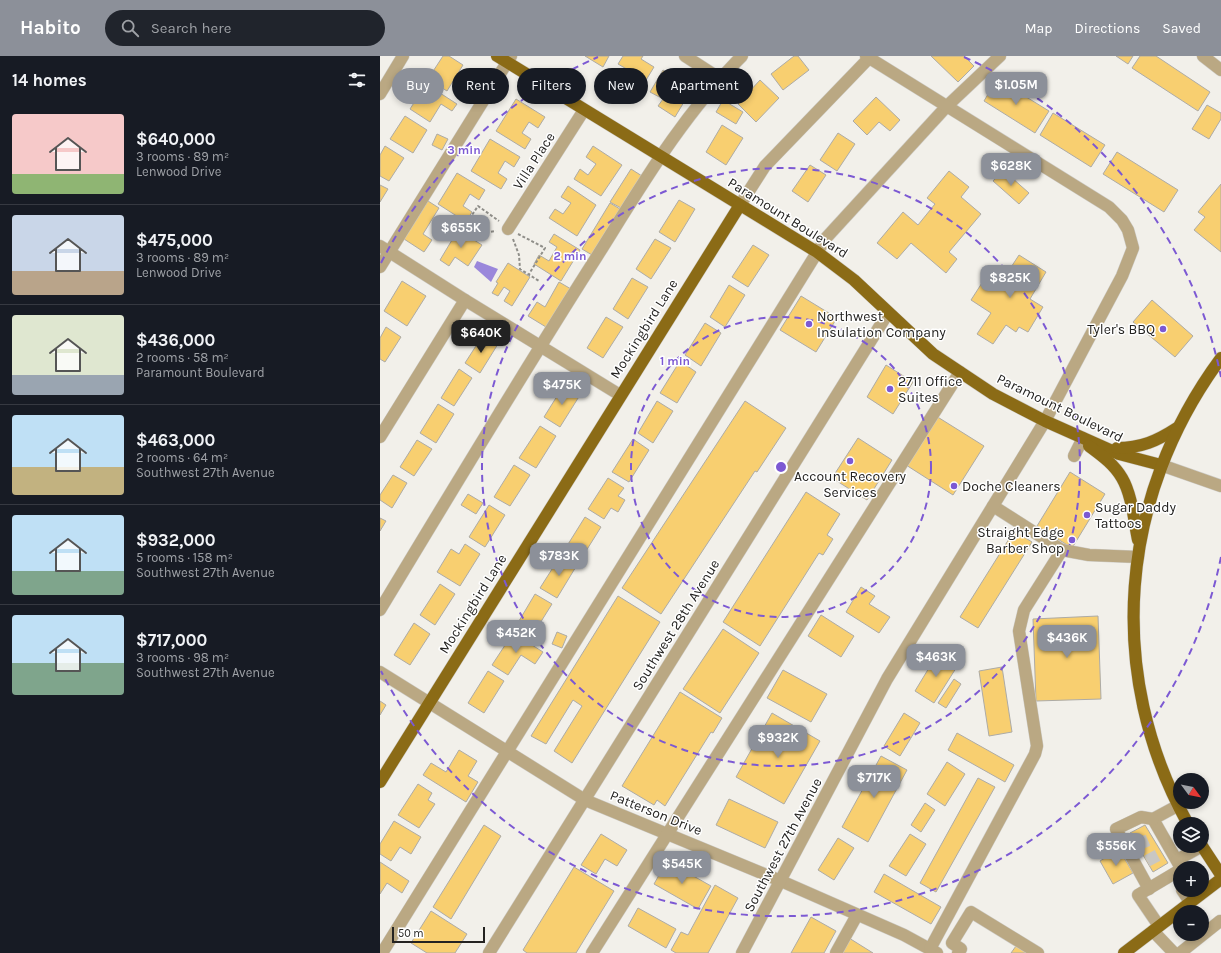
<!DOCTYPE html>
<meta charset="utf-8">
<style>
:root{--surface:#171b24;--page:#20242c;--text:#f1f3f6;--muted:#9ea1a6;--line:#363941;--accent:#8c9099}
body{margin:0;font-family:Karla,sans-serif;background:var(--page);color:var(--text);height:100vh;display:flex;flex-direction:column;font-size:15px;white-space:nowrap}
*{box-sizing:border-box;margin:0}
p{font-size:13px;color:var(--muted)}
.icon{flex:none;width:22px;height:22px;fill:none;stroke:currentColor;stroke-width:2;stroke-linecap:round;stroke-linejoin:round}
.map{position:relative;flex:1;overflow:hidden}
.panel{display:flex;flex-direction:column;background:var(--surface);width:380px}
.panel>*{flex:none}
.guide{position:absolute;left:12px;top:12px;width:380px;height:36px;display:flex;gap:8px}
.needle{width:26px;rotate:122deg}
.controls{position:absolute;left:793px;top:717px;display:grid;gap:8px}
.controls a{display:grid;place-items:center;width:36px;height:36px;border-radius:50%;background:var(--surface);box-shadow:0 2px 6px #0003;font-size:20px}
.scale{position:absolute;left:12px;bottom:10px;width:93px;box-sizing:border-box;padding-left:4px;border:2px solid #242321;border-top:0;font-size:11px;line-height:14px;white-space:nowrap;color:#242321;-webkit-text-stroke:3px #fff;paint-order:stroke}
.price{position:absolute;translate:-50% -34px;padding:0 9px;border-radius:8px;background:var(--accent);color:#fff;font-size:13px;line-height:26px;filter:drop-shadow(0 1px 2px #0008)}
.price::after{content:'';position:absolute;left:50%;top:24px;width:12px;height:9px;margin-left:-6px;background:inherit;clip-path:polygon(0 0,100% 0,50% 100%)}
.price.active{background:#222;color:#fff}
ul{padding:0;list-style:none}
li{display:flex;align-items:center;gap:12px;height:100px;padding:0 12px}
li+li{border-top:1px solid var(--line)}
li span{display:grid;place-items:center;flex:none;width:112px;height:80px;border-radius:4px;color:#555}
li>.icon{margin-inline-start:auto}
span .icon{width:48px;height:48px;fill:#fffc;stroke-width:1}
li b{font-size:17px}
h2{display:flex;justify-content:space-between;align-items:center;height:48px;padding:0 12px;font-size:17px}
.tag{padding:0 14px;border-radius:18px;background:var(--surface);box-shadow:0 2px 6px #0003;font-size:14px;line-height:36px}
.tag.active{background:var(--accent);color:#fff}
header{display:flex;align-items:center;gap:24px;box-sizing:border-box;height:56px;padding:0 20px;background:var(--accent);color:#fff}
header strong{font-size:19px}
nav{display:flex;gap:22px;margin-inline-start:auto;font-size:14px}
.search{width:280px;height:36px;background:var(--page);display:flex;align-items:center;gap:10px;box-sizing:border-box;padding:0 14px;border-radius:22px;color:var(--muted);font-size:15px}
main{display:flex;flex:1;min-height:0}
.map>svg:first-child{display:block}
.water{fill:#9a87db}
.building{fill:#f8cf70;stroke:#adaba6}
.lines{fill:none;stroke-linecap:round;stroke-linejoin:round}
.minor-tunnel{stroke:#c9c7c2;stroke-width:12;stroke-dasharray:12 6;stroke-linecap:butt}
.minor-casing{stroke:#cdcbc6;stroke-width:13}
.major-casing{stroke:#cdcbc6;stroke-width:13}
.path{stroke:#8f8e89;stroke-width:2;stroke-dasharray:3 2;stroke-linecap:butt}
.minor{stroke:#baa883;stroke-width:12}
.major{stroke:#8b6b16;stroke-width:12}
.ring{fill:none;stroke:#7c59d3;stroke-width:2;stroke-dasharray:7 5}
.poi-dot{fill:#7c59d3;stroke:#fff;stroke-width:1.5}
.labels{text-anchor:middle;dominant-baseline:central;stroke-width:3;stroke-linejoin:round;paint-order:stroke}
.street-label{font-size:14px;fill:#242321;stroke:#fff}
.poi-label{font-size:14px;fill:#242321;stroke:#fff;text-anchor:start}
.centre{fill:#7c59d3;stroke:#fff;stroke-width:2}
.ring-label{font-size:12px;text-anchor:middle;font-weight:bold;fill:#7c59d3;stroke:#fff;stroke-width:3;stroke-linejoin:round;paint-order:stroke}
</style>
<header>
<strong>Habito</strong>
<div class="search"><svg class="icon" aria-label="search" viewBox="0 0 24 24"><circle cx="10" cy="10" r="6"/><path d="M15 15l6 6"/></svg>Search here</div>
<nav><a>Map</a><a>Directions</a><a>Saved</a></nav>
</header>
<main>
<section class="panel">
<h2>14 homes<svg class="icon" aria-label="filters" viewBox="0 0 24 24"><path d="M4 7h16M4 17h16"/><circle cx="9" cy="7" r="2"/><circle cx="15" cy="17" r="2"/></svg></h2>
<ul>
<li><span style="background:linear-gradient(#f6c9c9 75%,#8fb573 0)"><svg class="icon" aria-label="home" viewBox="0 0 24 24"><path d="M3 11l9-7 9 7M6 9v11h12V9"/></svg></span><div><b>$640,000</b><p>3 rooms · 89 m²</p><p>Lenwood Drive</p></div></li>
<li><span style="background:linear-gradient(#c9d6e8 70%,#b9a48a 0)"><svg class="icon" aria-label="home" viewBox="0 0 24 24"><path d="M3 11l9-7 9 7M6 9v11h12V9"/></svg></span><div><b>$475,000</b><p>3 rooms · 89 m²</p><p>Lenwood Drive</p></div></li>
<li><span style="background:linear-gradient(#dfe7d0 75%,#9aa5b1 0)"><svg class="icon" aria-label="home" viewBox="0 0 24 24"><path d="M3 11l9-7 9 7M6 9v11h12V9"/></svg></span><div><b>$436,000</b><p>2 rooms · 58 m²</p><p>Paramount Boulevard</p></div></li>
<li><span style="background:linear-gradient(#bfe0f5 65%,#c2b280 0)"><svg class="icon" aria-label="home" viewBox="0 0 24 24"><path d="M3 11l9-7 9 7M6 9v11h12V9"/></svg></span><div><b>$463,000</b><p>2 rooms · 64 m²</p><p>Southwest 27th Avenue</p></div></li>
<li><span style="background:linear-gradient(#bfe0f5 70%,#7fa58c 0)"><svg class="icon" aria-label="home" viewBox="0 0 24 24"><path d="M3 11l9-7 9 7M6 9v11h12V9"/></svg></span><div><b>$932,000</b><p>5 rooms · 158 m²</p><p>Southwest 27th Avenue</p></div></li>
<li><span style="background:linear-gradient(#bfe0f5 60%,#7fa58c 0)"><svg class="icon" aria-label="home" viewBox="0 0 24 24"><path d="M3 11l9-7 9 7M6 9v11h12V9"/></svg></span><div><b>$717,000</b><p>3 rooms · 98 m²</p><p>Southwest 27th Avenue</p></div></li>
</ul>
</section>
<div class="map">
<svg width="841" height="897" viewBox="0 0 841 897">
<rect width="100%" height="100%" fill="#f2f0ea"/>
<path class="water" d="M97 205 118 213 111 226 94 211Z"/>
<g class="building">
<path d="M63 0H69L83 9 67 35 48 23Z"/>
<path d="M205 0H229L223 11Z"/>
<path d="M243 0H263L261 3 274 11 260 34 245 24 250 15 238 8Z"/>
<path d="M414 0H418L429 14 403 34 391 18Z"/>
<path d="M551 0H584L594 10 578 26Z"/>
<path d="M736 0H753L748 8Z"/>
<path d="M760 0H776L830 36 818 55 752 12Z"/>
<path d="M283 14 300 25 294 33 307 41 295 61 278 50 283 43 270 36Z"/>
<path d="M617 23 669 55 655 77 604 45Z"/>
<path d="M380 24 399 42 376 66 358 48Z"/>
<path d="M46 28 77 48 72 55 61 48 50 66 30 53Z"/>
<path d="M496 41 520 64 510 75 499 66 487 79 473 65Z"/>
<path d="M136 43 165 61 158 72 149 66 142 77 151 83 145 93 116 75Z"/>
<path d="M343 44 363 56 356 68 336 56Z"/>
<path d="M827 49 841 57V63L829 83 812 73Z"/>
<path d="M673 57 725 89 711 111 660 79Z"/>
<path d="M25 60 47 74 33 97 10 83Z"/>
<path d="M342 69 363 82 346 109 326 96Z"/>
<path d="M458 77 475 88 457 115 440 104Z"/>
<path d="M57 78 68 83 62 94 52 89Z"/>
<path d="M110 83 140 101 134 111 125 105 118 117 127 123 121 133 91 115Z"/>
<path d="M5 90 24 102 9 125 0 120V99Z"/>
<path d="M213 90 242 109 221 140 194 123 200 113 208 119 216 108 206 101Z"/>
<path d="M737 96 798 134 784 156 723 118Z"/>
<path d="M430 109 446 119 428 146 412 135Z"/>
<path d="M251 113 262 120 241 152 230 146Z"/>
<path d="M623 114 649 137 639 148 613 125Z"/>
<path d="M569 115 589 131 581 141 601 158 569 196 577 203 566 217 531 187 517 203 497 187 523 156 538 169 555 148 547 142Z"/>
<path d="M77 117 105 134 99 144 90 138 83 150 92 156 86 166 58 148Z"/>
<path d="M841 128V196L814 174 825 161 818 156Z"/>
<path d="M0 129 8 133 0 146Z"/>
<path d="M188 130 216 149 197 180 169 162 175 153 183 158 191 147 181 141Z"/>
<path d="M299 144 315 153 295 186 279 176Z"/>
<path d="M48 145 59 152 43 178 52 184 44 196 24 183Z"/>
<path d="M230 147 240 153 212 199 202 193Z"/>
<path d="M78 174 102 189 88 210 75 201 69 210 60 204Z"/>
<path d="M174 178 200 194 181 225 154 208 159 199 169 205 177 191 169 186Z"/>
<path d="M275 183 291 192 271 223 256 213Z"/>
<path d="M373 189 389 199 368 231 352 221Z"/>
<path d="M639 199 666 216 650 243 663 251 648 276 639 271 636 276 626 269 613 288 597 278 611 257 591 244 609 216 622 225Z"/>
<path d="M128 207 150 221 132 250 124 245 130 235 124 231 118 240 112 237 118 227 116 226Z"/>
<path d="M252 222 268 231 248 263 233 253Z"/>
<path d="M22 225 46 240 27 270 4 255Z"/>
<path d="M179 226 191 233 166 271 148 260 157 246 165 251Z"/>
<path d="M349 229 365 239 345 271 330 261Z"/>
<path d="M421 240 457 262 436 296 400 274Z"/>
<path d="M772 244 813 280 795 301 753 266Z"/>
<path d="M226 261 243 271 223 302 207 292Z"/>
<path d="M325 267 341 277 321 310 305 299Z"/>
<path d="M6 271 21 281 5 306 0 303V282Z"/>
<path d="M103 279 118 288 100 317 85 307Z"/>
<path d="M300 305 316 316 297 347 280 337Z"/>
<path d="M506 309 533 326 513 358 487 341Z"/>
<path d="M79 313 92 322 74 350 61 342Z"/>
<path d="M184 329 200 339 180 371 164 361Z"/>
<path d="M277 345 293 355 273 387 258 377Z"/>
<path d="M365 345 406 372 377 416 375 415 281 558 242 532Z"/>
<path d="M58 348 74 358 56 387 40 377Z"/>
<path d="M556 360 604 390 573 439 526 409Z"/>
<path d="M160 370 176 380 156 412 139 402Z"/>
<path d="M478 382 512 404 487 444 452 422Z"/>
<path d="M253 383 269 394 249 426 232 416Z"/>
<path d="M37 384 52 393 34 420 20 411Z"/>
<path d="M134 409 150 419 130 450 114 441Z"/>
<path d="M690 416 725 438 692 492 657 470Z"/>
<path d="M13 419 27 427 12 452 0 444V439Z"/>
<path d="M228 422 244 432 238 440 245 444 238 456 231 452 224 463 208 453Z"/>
<path d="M426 436 460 458 447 479 453 483 443 499 439 497 380 590 343 566Z"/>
<path d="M88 438 103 447 96 458 81 449Z"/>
<path d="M109 449 125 459 105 491 89 481Z"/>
<path d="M205 461 221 471 201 503 185 493Z"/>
<path d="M0 462 6 465 0 475Z"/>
<path d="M634 475 652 486 598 572 580 561Z"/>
<path d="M85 488 100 498 80 530 57 516 71 493 79 498Z"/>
<path d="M181 499 197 509 177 542 160 532Z"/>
<path d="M60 528 75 538 55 569 40 559Z"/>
<path d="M481 531 495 540 489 548 510 561 499 577 466 556Z"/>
<path d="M155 538 172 548 152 580 136 570Z"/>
<path d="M238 540 280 566 192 707 174 695 202 650 193 644 166 688 151 680Z"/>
<path d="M441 559 474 580 461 601 428 580Z"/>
<path d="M718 560 721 643 656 645 653 563Z"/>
<path d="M34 567 50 578 30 609 14 599Z"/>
<path d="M343 573 379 597 340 657 303 633Z"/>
<path d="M177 576 187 580 182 592 172 588Z"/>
<path d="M133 577 163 596 155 608 141 599 128 619 112 609Z"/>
<path d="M558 597 578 609 554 647 535 635Z"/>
<path d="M622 611 632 676 609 680 599 615Z"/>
<path d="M403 614 447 638 431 666 387 642Z"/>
<path d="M108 615 124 625 104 657 88 647Z"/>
<path d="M574 623 581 628 566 652 558 647Z"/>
<path d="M300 636 342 662 333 677 331 676 285 750 277 744 274 749 242 730Z"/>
<path d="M0 645 6 649 0 659Z"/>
<path d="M392 657 440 685 404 748 356 721Z"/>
<path d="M524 657 540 667 520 700 504 690Z"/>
<path d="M577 677 634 709 625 726 568 694Z"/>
<path d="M79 694 97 705 88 720 98 726 86 746 43 719 51 707 66 716Z"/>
<path d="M501 700 527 714 488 786 462 771Z"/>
<path d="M567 706 585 718 565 750 547 738Z"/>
<path d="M598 722 615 731 556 836 540 827Z"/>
<path d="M38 728 52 737 48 744 55 748 39 772 18 759Z"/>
<path d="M349 743 398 766 385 792 336 769Z"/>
<path d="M545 747 555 754 541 776 531 769Z"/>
<path d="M14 765 41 781 31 798 20 791 11 805 0 798V788Z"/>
<path d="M104 769 121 780 71 863 53 851Z"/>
<path d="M765 769 788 807 773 816 750 777Z"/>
<path d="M221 778 247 794 237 810 225 803 216 818 201 809Z"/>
<path d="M530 778 546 788 526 820 509 810Z"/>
<path d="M458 782 474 792 454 824 438 814Z"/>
<path d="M739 793 753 817 733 828 720 805Z"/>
<path d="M287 805 331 830 318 853 274 828Z"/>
<path d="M0 806 29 825 22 837 7 827 0 838Z"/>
<path d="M194 811 234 835 196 897H147L143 894Z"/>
<path d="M504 818 561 851 551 868 494 836Z"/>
<path d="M335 829 358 842 328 897H296L291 894 301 876 308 879Z"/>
<path d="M258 852 296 873 286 892 248 870Z"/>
<path d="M51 855 87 878 75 897H47L31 887Z"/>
<path d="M431 861 456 875 444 897H411Z"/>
<path d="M469 882 493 897H460Z"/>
<path d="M636 890 648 897H631Z"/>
</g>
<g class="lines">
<g class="minor-tunnel">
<path d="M757 789 773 782"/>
<path d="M767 805 782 797"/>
</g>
<defs>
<g id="minor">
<path d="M305 0 339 22"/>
<path d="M823 0 841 14"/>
<path d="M0 38 23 0"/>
<path d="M360 149 385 110 491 0"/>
<path d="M128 173 204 54"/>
<path d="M0 190 85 244 240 339"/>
<path d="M0 211 131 0"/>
<path d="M0 381 85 244"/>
<path d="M694 400 703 382"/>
<path d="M781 409 841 430"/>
<path d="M613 450 682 494 709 499 758 501"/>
<path d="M0 554C71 436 142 318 216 202 260 132 303 58 362 0"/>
<path d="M0 616 205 744 401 825 524 879 557 897"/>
<path d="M799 749 773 763 801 812"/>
<path d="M797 804 822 790"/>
<path d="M769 833 736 773 761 761 773 763"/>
<path d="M802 834 810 846"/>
<path d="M779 870 758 839 800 814"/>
<path d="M773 875 794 897"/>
<path d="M550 893 655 698 657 690 639 575 644 554 682 494"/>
<path d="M2 897 446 182 567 50 620 0"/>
<path d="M109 897 508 257"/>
<path d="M212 897 580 316"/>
<path d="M362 897 507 623 665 365 742 220 753 192 748 174 742 164 729 151 486 0"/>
<path d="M456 897 477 859"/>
<path d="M578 897 581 893 572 887 591 856 658 897"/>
<path d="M800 897 840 865"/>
</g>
<g id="major">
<path d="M117 0 437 196 474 224 553 298 613 338 665 365 739 398 781 409"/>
<path d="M709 390C721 399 734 408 742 422 752 439 754 465 758 484"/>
<path d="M737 392C761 392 777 385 797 372"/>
<path d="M0 726 360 149"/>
<path d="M808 768C724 617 739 440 841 302"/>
<path d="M822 790 841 819"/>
<path d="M744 897 841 823"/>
</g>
</defs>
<use href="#minor" class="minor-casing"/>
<use href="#major" class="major-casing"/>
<g class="path">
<path d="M75 165 95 178 116 175"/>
<path d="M84 171 98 150 119 165"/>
<path d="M138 178 165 192 149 218"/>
<path d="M133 183 139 199 140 213 159 225"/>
</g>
<use href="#minor" class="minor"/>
<use href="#major" class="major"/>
</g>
<g class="ring">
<circle cx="401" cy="411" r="150"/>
<circle cx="401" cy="411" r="299"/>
<path d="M841 501A449 449 0 0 1 1 615M1 207A449 449 0 0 1 218 1M584 1A449 449 0 0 1 841 321"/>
</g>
<g class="poi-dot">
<circle cx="429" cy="268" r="4"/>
<circle cx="783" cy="273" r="4"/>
<circle cx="510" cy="333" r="4"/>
<circle cx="470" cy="405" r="4"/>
<circle cx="574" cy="430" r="4"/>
<circle cx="707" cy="459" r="4"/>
<circle cx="692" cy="484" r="4"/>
</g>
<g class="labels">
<g class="street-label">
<text transform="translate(154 105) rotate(-57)">Villa Place</text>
<text transform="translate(408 162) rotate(32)">Paramount Boulevard</text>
<text transform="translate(264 273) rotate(-58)">Mockingbird Lane</text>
<text transform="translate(680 352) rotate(26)">Paramount Boulevard</text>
<text transform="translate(93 548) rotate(-58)">Mockingbird Lane</text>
<text transform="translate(296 569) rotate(-58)">Southwest 28th Avenue</text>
<text transform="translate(276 757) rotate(22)">Patterson Drive</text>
<text transform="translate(403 789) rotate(-62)">Southwest 27th Avenue</text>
</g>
<g class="poi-label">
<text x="437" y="260">Northwest<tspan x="437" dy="16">Insulation Company</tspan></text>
<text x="775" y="273" text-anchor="end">Tyler's BBQ</text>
<text x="518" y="325">2711 Office<tspan x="518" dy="16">Suites</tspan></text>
<text x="470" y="420" text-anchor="middle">Account Recovery<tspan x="470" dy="16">Services</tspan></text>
<text x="582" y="430">Doche Cleaners</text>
<text x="715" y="451">Sugar Daddy<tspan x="715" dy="16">Tattoos</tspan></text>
<text x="684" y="476" text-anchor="end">Straight Edge<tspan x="684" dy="16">Barber Shop</tspan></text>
</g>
</g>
<circle cx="401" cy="411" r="6" class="centre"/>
<g class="ring-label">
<text x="84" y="98">3 min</text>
<text x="190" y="204">2 min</text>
<text x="295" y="309">1 min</text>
</g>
</svg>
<div class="controls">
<a><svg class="needle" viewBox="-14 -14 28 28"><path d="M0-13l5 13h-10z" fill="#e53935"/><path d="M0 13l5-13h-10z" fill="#9ea1a6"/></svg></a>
<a><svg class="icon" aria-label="layers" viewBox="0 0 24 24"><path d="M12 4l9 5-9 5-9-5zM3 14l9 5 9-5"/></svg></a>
<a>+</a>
<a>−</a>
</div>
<div class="scale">50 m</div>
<b class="price" style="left:636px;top:50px">$1.05M</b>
<b class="price" style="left:631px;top:131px">$628K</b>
<b class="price" style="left:81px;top:193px">$655K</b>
<b class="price" style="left:630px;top:243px">$825K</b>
<b class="price active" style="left:101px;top:298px">$640K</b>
<b class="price" style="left:182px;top:350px">$475K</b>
<b class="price" style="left:179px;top:521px">$783K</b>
<b class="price" style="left:136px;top:598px">$452K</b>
<b class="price" style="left:687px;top:603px">$436K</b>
<b class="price" style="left:556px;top:622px">$463K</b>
<b class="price" style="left:398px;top:703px">$932K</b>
<b class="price" style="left:494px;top:743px">$717K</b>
<b class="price" style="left:736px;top:811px">$556K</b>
<b class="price" style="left:302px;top:829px">$545K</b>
<div class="guide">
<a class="tag active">Buy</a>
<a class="tag">Rent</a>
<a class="tag">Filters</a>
<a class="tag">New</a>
<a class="tag">Apartment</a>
</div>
</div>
</main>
